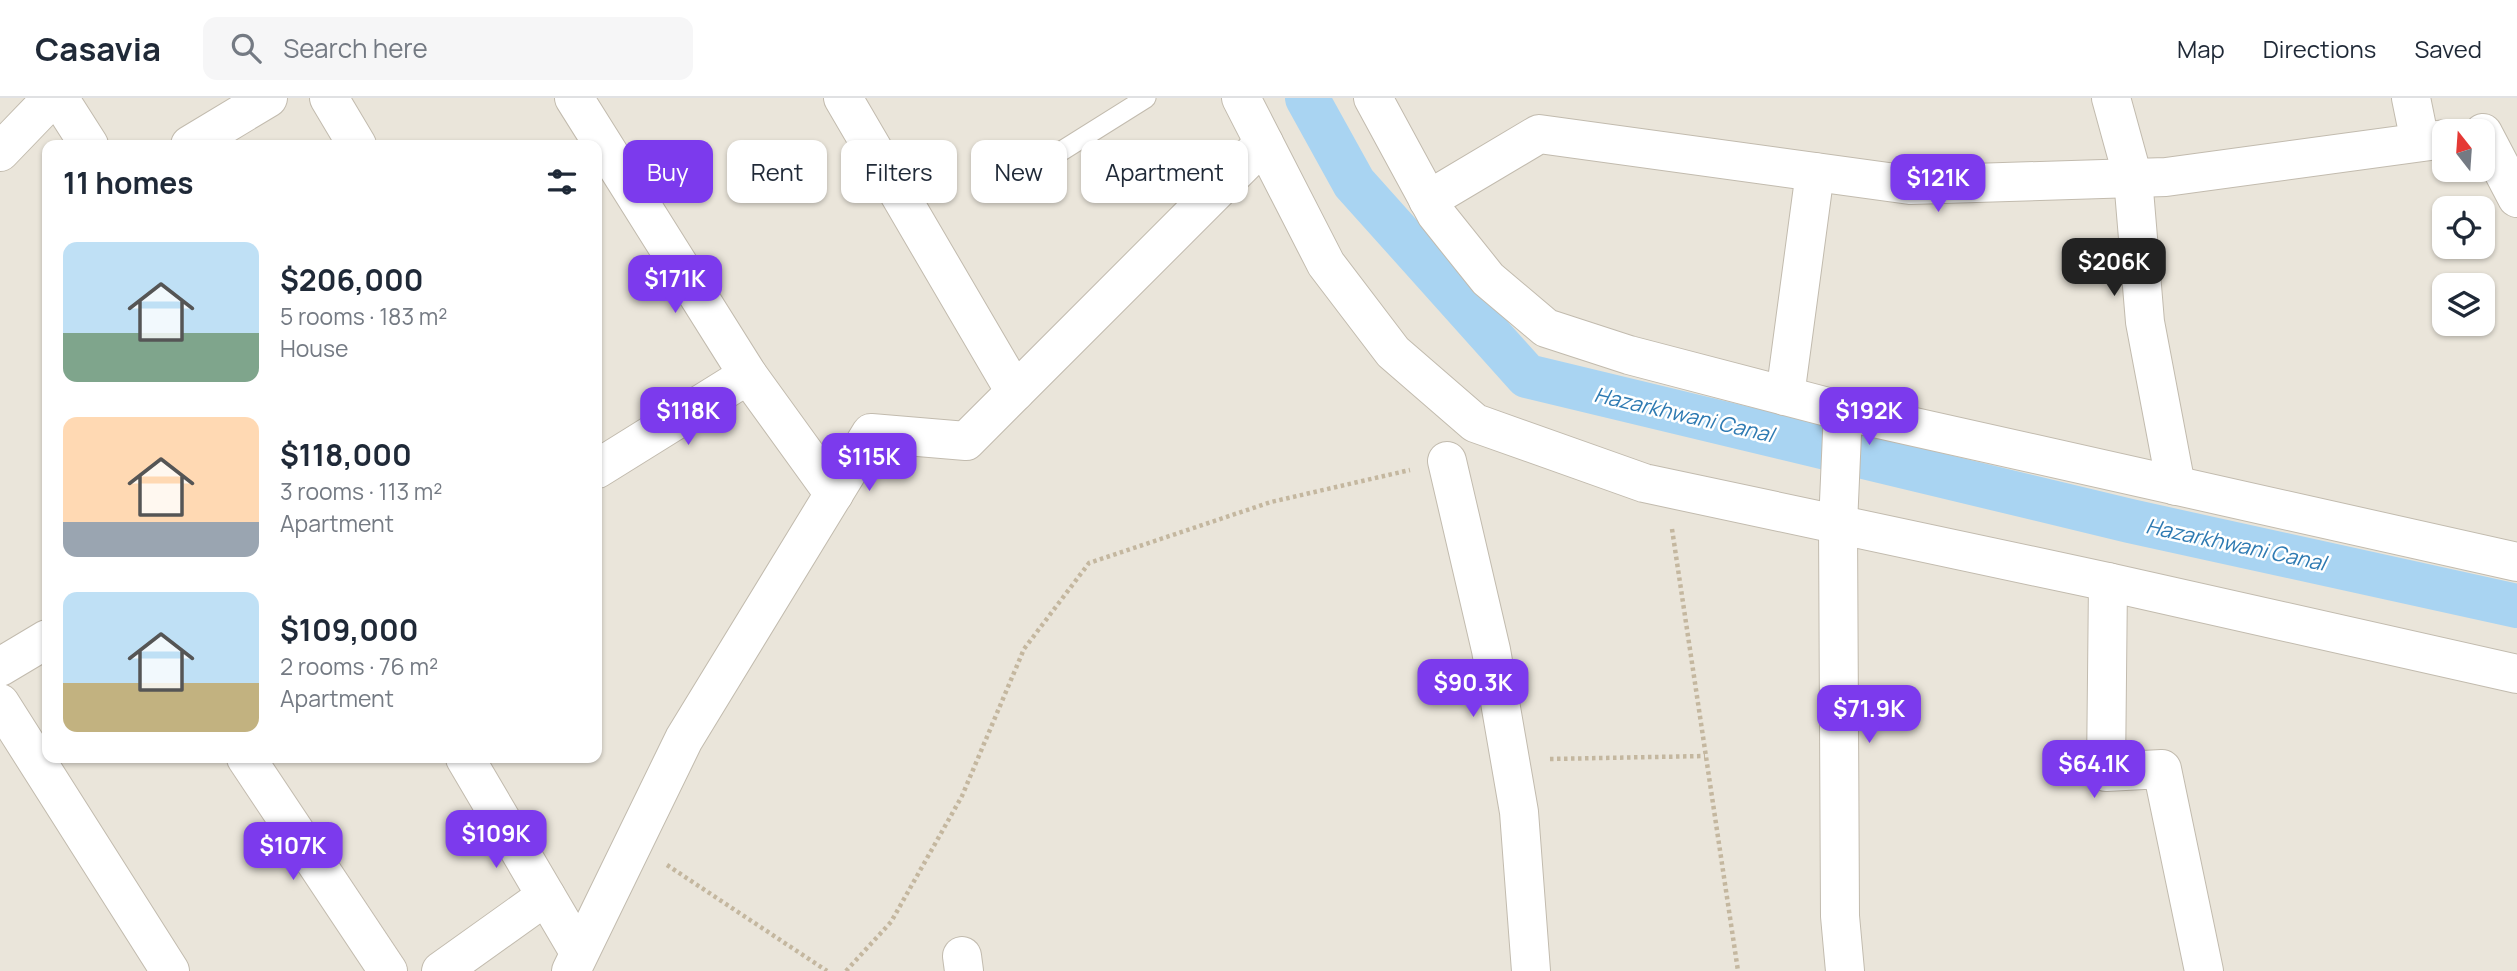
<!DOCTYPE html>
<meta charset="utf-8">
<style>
:root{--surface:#fff;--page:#f6f6f7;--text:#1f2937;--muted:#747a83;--line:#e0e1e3;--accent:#7c3aed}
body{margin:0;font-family:Manrope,sans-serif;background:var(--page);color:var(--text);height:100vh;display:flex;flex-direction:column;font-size:26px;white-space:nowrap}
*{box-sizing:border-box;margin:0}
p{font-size:23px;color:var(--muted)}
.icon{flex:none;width:38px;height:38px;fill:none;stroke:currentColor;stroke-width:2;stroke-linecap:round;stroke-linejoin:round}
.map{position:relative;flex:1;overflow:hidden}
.sheet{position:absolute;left:42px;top:42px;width:560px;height:623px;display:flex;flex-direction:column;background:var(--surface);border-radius:14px;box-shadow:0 2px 5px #0004}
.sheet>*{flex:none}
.top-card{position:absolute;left:623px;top:42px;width:665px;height:63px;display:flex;gap:14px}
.needle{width:46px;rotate:343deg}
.tools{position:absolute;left:2432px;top:21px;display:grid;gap:14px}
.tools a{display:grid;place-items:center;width:63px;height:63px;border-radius:14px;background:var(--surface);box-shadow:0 2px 5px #0004;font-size:35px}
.price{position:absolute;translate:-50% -60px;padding:0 16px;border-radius:14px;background:var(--accent);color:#fff;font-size:23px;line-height:46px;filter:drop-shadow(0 2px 4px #0008)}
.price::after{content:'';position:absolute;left:50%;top:42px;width:21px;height:16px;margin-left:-10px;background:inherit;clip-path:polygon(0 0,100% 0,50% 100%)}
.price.selected{background:#222;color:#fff}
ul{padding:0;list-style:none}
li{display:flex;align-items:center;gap:21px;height:175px;padding:0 21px}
li span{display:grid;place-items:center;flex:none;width:196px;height:140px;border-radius:14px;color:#555}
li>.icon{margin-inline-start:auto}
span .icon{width:84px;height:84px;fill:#fffc;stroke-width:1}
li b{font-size:30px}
h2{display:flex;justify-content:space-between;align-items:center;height:84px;padding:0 21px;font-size:30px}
.pill{padding:0 24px;border-radius:14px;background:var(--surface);box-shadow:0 2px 5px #0004;font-size:24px;line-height:63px}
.pill.selected{background:var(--accent);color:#fff}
header{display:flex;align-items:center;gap:42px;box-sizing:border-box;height:98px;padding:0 35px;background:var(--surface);border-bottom:2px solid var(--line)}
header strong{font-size:33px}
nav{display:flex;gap:38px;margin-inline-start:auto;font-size:24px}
.search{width:490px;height:63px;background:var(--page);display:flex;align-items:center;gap:18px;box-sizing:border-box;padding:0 24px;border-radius:14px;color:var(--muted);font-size:26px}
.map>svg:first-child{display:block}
.residential{fill:#eae5da;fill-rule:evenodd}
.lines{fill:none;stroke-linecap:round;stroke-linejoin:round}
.canal{stroke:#a9d4f2;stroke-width:44}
.service-casing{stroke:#c2bbae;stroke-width:21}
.minor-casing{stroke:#c2bbae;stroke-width:40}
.tertiary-casing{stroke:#c2bbae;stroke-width:40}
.path{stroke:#c4b79f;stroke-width:4.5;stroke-dasharray:3.5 3.5;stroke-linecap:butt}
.service{stroke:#fff;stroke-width:19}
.minor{stroke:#fff;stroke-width:38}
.tertiary{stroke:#fff;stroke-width:38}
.labels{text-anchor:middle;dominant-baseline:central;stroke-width:5;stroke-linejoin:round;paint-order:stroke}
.water-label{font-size:21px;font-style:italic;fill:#2e7ab2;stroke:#fff}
</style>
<header>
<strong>Casavia</strong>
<div class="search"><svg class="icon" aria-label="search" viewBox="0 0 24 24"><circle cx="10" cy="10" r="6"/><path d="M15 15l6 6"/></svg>Search here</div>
<nav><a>Map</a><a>Directions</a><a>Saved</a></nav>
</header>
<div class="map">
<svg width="2517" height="873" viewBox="0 0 2517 873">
<rect width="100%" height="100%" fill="#f6f3ec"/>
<path class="residential" d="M0 0H2517V873H0ZM2445 33H2483V72H2445ZM47 47H597V660H47ZM2445 110H2483V149H2445ZM2445 187H2483V226H2445Z"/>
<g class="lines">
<path class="canal" d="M1307 0 1354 85 1527 278 2130 423 2517 508"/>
<defs>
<path id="service" d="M1028 74 1146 0"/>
<g id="minor">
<path d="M59 0 89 47"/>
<path d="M329 0 357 47"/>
<path d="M574 0 748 277 834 396"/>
<path d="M843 0 1015 294"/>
<path d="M1241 0 1326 166 1393 254 1475 325 1644 385 2108 484 2517 576"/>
<path d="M1373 0 1436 116 1488 181 1546 230 1629 257 1843 313 2517 464"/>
<path d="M2111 0 2133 80 2145 224 2176 388"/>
<path d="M2411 0 2420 44"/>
<path d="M2483 35 2517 100"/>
<path d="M190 47 268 0"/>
<path d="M1428 102 1539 36 1910 87 2166 79 2445 41"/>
<path d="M1785 298 1815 74"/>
<path d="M1843 313 1838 426 1840 818 1845 873"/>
<path d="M1447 363 1491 552 1519 714 1531 873"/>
<path d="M597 371 748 277"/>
<path d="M2108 484 2106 674 2162 671 2204 873"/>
<path d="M0 569 47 541"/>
<path d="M0 605 170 873"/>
<path d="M246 660 388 873"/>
<path d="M465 660 579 854"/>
<path d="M962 858 964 873"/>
<path d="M441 873 546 798"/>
<path d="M571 873 684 641 871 335 966 343 1264 45"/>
</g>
<path id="tertiary" d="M0 54 52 0"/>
</defs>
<use href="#service" class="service-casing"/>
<use href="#minor" class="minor-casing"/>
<use href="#tertiary" class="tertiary-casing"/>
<g class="path">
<path d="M1672 431 1738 873"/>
<path d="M1550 661 1705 658"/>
<path d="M667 767 827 873"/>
<path d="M846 873 891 824 962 698 1024 551 1089 465 1271 404 1410 372"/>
</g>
<use href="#service" class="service"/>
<use href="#minor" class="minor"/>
<use href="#tertiary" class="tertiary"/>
</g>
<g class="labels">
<g class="water-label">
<text transform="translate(1684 316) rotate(13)">Hazarkhwani Canal</text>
<text transform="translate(2236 446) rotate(12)">Hazarkhwani Canal</text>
</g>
</g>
</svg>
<div class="tools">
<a><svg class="needle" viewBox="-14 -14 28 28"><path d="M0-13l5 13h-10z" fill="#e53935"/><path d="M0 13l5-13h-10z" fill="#747a83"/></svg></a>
<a><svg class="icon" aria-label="locate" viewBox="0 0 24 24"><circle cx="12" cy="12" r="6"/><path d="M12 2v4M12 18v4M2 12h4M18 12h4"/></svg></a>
<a><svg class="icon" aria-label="layers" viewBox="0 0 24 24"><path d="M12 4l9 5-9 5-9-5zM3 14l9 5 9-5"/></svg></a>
</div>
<b class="price" style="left:1938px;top:116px">$121K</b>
<b class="price selected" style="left:2114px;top:200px">$206K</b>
<b class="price" style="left:675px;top:217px">$171K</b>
<b class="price" style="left:688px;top:349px">$118K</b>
<b class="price" style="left:1869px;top:349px">$192K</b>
<b class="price" style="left:869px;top:395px">$115K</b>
<b class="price" style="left:1473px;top:621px">$90.3K</b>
<b class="price" style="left:1869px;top:647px">$71.9K</b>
<b class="price" style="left:2094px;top:702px">$64.1K</b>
<b class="price" style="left:496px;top:772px">$109K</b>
<b class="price" style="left:293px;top:784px">$107K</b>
<div class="top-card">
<a class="pill selected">Buy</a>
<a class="pill">Rent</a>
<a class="pill">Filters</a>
<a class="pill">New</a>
<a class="pill">Apartment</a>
</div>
<section class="sheet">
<h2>11 homes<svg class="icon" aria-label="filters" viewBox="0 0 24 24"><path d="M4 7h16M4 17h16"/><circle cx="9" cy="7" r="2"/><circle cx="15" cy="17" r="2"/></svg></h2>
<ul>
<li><span style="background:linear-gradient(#bfe0f5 65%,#7fa58c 0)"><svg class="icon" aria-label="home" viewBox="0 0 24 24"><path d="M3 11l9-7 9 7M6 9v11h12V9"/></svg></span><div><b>$206,000</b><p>5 rooms · 183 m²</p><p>House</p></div></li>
<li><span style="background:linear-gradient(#ffd9b3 75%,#9aa5b1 0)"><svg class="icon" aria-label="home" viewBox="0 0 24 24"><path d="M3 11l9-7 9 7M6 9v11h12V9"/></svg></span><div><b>$118,000</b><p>3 rooms · 113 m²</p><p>Apartment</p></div></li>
<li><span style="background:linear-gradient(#bfe0f5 65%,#c2b280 0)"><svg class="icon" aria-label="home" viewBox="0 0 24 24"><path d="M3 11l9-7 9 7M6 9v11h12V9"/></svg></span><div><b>$109,000</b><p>2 rooms · 76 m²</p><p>Apartment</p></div></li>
</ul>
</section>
</div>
